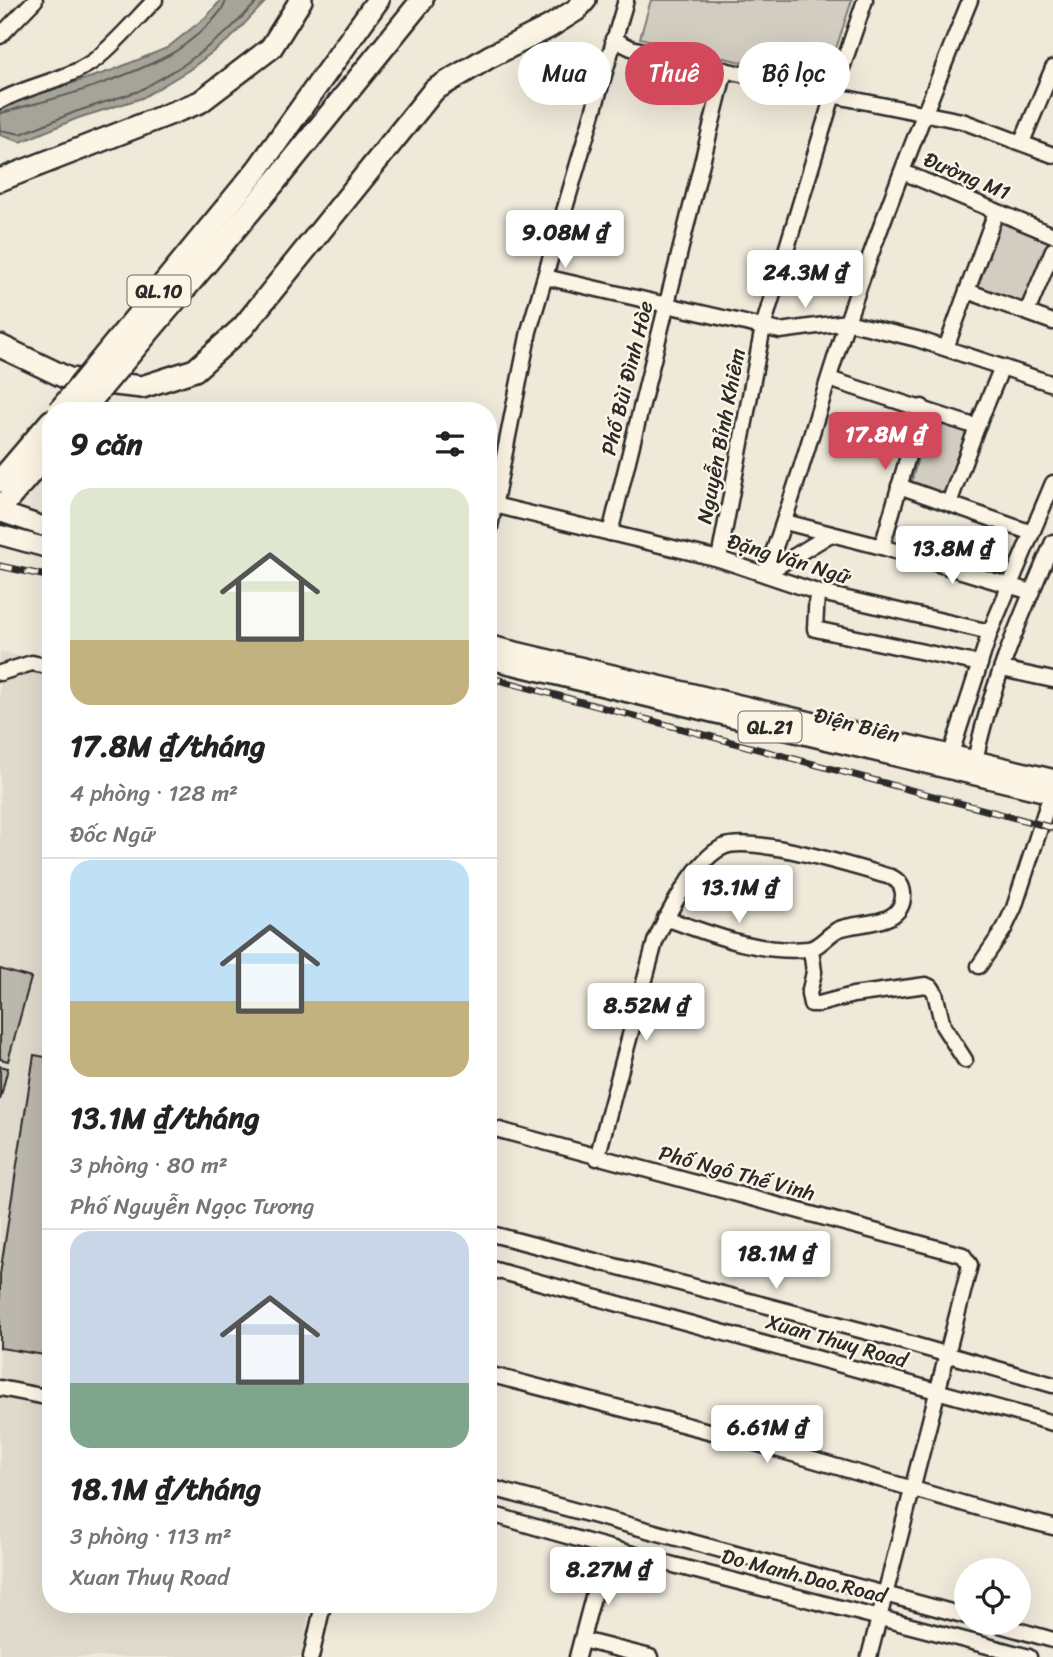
<!DOCTYPE html>
<html lang="vi">
<meta charset="utf-8">
<style>
:root{--surface:#fff;--page:#f6f6f6;--text:#222;--muted:#767676;--line:#e0e0e0;--accent:#d1495b}
body{margin:0;font-family:Sriracha,sans-serif;background:var(--page);color:var(--text);height:100vh;display:flex;flex-direction:column;font-size:26px;white-space:nowrap}
*{box-sizing:border-box;margin:0}
p{font-size:23px;color:var(--muted)}
.icon{flex:none;width:38px;height:38px;fill:none;stroke:currentColor;stroke-width:2;stroke-linecap:round;stroke-linejoin:round}
.map{position:relative;flex:1;overflow:hidden}
.panel{position:absolute;left:42px;top:402px;width:455px;height:1211px;display:flex;flex-direction:column;background:var(--surface);border-radius:28px;box-shadow:0 7px 28px #0002}
.panel>*{flex:none}
.hud{position:absolute;left:518px;top:42px;width:429px;height:63px;display:flex;gap:14px}
.controls{position:absolute;left:954px;top:1558px;display:grid;gap:14px}
.controls a{display:grid;place-items:center;width:77px;height:77px;border-radius:50%;background:var(--surface);box-shadow:0 7px 28px #0002;font-size:35px}
.price{position:absolute;translate:-50% -60px;padding:0 16px;border-radius:7px;background:#fff;color:#222;font-size:23px;line-height:46px;filter:drop-shadow(0 2px 4px #0008)}
.price::after{content:'';position:absolute;left:50%;top:42px;width:21px;height:16px;margin-left:-10px;background:inherit;clip-path:polygon(0 0,100% 0,50% 100%)}
.price.selected{background:var(--accent);color:#fff}
ul{padding:0;list-style:none}
li{display:grid;align-content:center;gap:14px;height:371px;padding:0 28px}
li+li{border-top:2px solid var(--line)}
li span{display:grid;place-items:center;height:217px;border-radius:21px;color:#555}
li>.icon{margin-inline-start:auto}
span .icon{width:126px;height:126px;fill:#fffc;stroke-width:1}
li b{font-size:30px}
h2{display:flex;justify-content:space-between;align-items:center;height:84px;padding:0 28px;font-size:30px}
.pill{padding:0 24px;border-radius:32px;background:var(--surface);box-shadow:0 7px 28px #0002;font-size:24px;line-height:63px}
.pill.selected{background:var(--accent);color:#fff}
.map>svg:first-child{display:block}
.built{fill:#e0dacc}
.green{fill:#d2cdc0;stroke:#7e7c76;stroke-width:2}
.water{fill:#a6a399;stroke:#75736d;stroke-width:2}
.lines{fill:none;stroke-linecap:round;stroke-linejoin:round}
.shore{stroke:#5c5b57;stroke-width:2}
.building{fill:#bcb7ac;stroke:#2b2b2b;stroke-width:2}
.minor-casing{stroke:#2b2b2b;stroke-width:19}
.major-casing{stroke:#2b2b2b;stroke-width:23}
.highway-casing{stroke:#2b2b2b;stroke-width:26}
.minor{stroke:#fcf5e5;stroke-width:14}
.major{stroke:#fcf5e5;stroke-width:18}
.highway{stroke:#fcf5e5;stroke-width:21}
.rail-casing{stroke:#2b2b2b;stroke-width:7}
.rail{stroke:#fcf5e5;stroke-width:4.5;stroke-dasharray:13;stroke-linecap:butt}
.highway-bridge-casing{stroke:#2b2b2b;stroke-width:26;stroke-linecap:butt}
.highway-bridge{stroke:#fcf5e5;stroke-width:21}
.labels{text-anchor:middle;dominant-baseline:central;stroke-width:5;stroke-linejoin:round;paint-order:stroke}
.shield{fill:#fcf5e5;stroke:#6a6863;stroke-width:2}
.shield-label{font-size:19px;font-weight:bold;fill:#2b2b2b}
.street-label{font-size:21px;fill:#2b2b2b;stroke:#fcf5e5}
</style>
<div class="map">
<svg width="1053" height="1657" viewBox="0 0 1053 1657">
<rect width="100%" height="100%" fill="#efe9da"/>
<filter id="ink" filterUnits="userSpaceOnUse"><feTurbulence type="fractalNoise" baseFrequency=".0143" numOctaves="2"/><feDisplacementMap in="SourceGraphic" scale="14" xChannelSelector="R" yChannelSelector="G"/><feConvolveMatrix kernelMatrix="1 2 1 2 8 2 1 2 1" color-interpolation-filters="sRGB"/></filter>
<g filter="url(#ink)">
<path class="built" d="M0 651 51 664V1605H310L301 1657H0Z"/>
<g class="green">
<path d="M651 0H852L825 82 640 38Z"/>
<path d="M999 222 1049 242 1022 306 982 293 977 285Z"/>
<path d="M938 421 977 427 949 503 910 488 924 434Z"/>
</g>
<path class="water" d="M221 0H267L231 38 189 70 142 98 78 118 21 142 0 135V107L113 70 167 48 206 17Z"/>
<g class="lines">
<g class="shore">
<path d="M0 113C9 112 17 108 26 106 72 95 127 77 169 55 183 48 224 15 226 0"/>
<path d="M0 130 21 134 75 112 139 91 185 64 227 32 259 0"/>
</g>
</g>
<g class="building">
<path d="M0 969 31 978 8 1061 0 1059Z"/>
<path d="M34 1055 51 1058V1356L0 1348V1274Z"/>
<path d="M0 1066 8 1068 0 1100Z"/>
</g>
<g class="lines">
<defs>
<g id="minor">
<path d="M0 36 35 0"/>
<path d="M613 39 631 48 826 94 962 121 1053 155"/>
<path d="M0 101C29 85 64 81 92 62 111 49 137 18 155 0"/>
<path d="M1022 142 1053 68"/>
<path d="M903 172 1053 235"/>
<path d="M545 277 780 331 847 322 917 339 1053 384"/>
<path d="M967 291 1053 322"/>
<path d="M1027 312 1053 250"/>
<path d="M946 348 996 212"/>
<path d="M829 379 977 427"/>
<path d="M899 486 1032 533"/>
<path d="M949 503 977 427 1002 367"/>
<path d="M494 505 719 559 817 592 990 632"/>
<path d="M785 522 882 547 1031 592"/>
<path d="M610 533 725 70"/>
<path d="M488 537 529 331 626 0"/>
<path d="M882 547 922 407"/>
<path d="M719 559 763 327 833 95 865 0"/>
<path d="M765 574C797 492 818 406 847 322 884 213 927 107 970 0"/>
<path d="M765 574 831 534"/>
<path d="M817 592 815 629 980 664"/>
<path d="M1002 669 1053 680"/>
<path d="M0 673 32 663 51 667"/>
<path d="M948 763 990 632 1053 483"/>
<path d="M973 771C988 691 1021 616 1053 542"/>
<path d="M811 949 814 972 809 994 811 1004H819L853 995 926 985 932 988 935 993 943 1026 965 1060"/>
<path d="M979 966 1004 929 1014 908 1051 794"/>
<path d="M488 1127 963 1255 970 1265 869 1657"/>
<path d="M597 1158 655 942C666 916 696 859 723 847 751 834 858 868 891 877 898 880 902 885 903 893 905 927 860 921 839 929 828 934 819 948 808 949 758 954 711 934 665 918"/>
<path d="M488 1233 883 1336 1053 1385"/>
<path d="M488 1268 1053 1423"/>
<path d="M488 1374 755 1443 989 1511 1053 1527"/>
<path d="M0 1388 51 1398"/>
<path d="M488 1487 966 1616"/>
<path d="M488 1513C667 1567 849 1608 1029 1657"/>
<path d="M989 1622 1053 1640"/>
<path d="M582 1640 650 1657"/>
<path d="M311 1657 323 1605"/>
<path d="M577 1657 606 1548"/>
</g>
<g id="major">
<path d="M0 512 51 529"/>
<path d="M0 535 51 549"/>
<path d="M488 645 1053 779"/>
<path d="M488 659 1053 794"/>
</g>
<g id="highway">
<path d="M257 170 378 0"/>
<path d="M0 180 200 102 271 48 301 0"/>
<path d="M274 183 422 0"/>
<path d="M0 346 69 379 142 387 195 370 243 327 434 90 489 57 549 27 576 10 585 0"/>
<path d="M0 481 51 421"/>
<path d="M0 509 51 449"/>
</g>
</defs>
<use href="#minor" class="minor-casing"/>
<use href="#major" class="major-casing"/>
<use href="#highway" class="highway-casing"/>
<use href="#minor" class="minor"/>
<use href="#major" class="major"/>
<use href="#highway" class="highway"/>
<defs>
<g id="rail">
<path d="M0 566 51 577"/>
<path d="M488 677 1053 828"/>
</g>
</defs>
<use href="#rail" class="rail-casing"/>
<use href="#rail" class="rail"/>
<defs>
<g id="highway-bridge">
<path d="M59 411 257 170"/>
<path d="M82 411 274 183"/>
</g>
</defs>
<use href="#highway-bridge" class="highway-bridge-casing"/>
<use href="#highway-bridge" class="highway-bridge"/>
</g>
</g>
<g class="labels">
<g class="shield">
<rect x="127.5" y="275.5" width="63" height="31" rx="5"/>
<rect x="738.5" y="711.5" width="63" height="31" rx="5"/>
</g>
<g class="shield-label">
<text x="159" y="291">QL.10</text>
<text x="770" y="727">QL.21</text>
</g>
<g class="street-label">
<text transform="translate(967 176) rotate(23)">Đường M1</text>
<text transform="translate(627 378) rotate(-76)">Phố Bùi Đình Hòe</text>
<text transform="translate(721 436) rotate(-79)">Nguyễn Bỉnh Khiêm</text>
<text transform="translate(789 559) rotate(17)">Đặng Văn Ngữ</text>
<text transform="translate(857 725) rotate(14)">Điện Biên</text>
<text transform="translate(737 1173) rotate(15)">Phố Ngô Thế Vinh</text>
<text transform="translate(837 1341) rotate(16)">Xuan Thuy Road</text>
<text transform="translate(804 1576) rotate(14)">Do Manh Dao Road</text>
</g>
</g>
</svg>
<div class="controls">
<a><svg class="icon" aria-label="locate" viewBox="0 0 24 24"><circle cx="12" cy="12" r="6"/><path d="M12 2v4M12 18v4M2 12h4M18 12h4"/></svg></a>
</div>
<b class="price" style="left:565px;top:270px">9.08M ₫</b>
<b class="price" style="left:805px;top:310px">24.3M ₫</b>
<b class="price selected" style="left:885px;top:472px">17.8M ₫</b>
<b class="price" style="left:952px;top:586px">13.8M ₫</b>
<b class="price" style="left:739px;top:925px">13.1M ₫</b>
<b class="price" style="left:646px;top:1043px">8.52M ₫</b>
<b class="price" style="left:776px;top:1291px">18.1M ₫</b>
<b class="price" style="left:767px;top:1465px">6.61M ₫</b>
<b class="price" style="left:608px;top:1607px">8.27M ₫</b>
<div class="hud">
<a class="pill">Mua</a>
<a class="pill selected">Thuê</a>
<a class="pill">Bộ lọc</a>
</div>
<section class="panel">
<h2>9 căn<svg class="icon" aria-label="filters" viewBox="0 0 24 24"><path d="M4 7h16M4 17h16"/><circle cx="9" cy="7" r="2"/><circle cx="15" cy="17" r="2"/></svg></h2>
<ul>
<li><span style="background:linear-gradient(#dfe7d0 70%,#c2b280 0)"><svg class="icon" aria-label="home" viewBox="0 0 24 24"><path d="M3 11l9-7 9 7M6 9v11h12V9"/></svg></span><div><b>17.8M ₫/tháng</b><p>4 phòng · 128 m²</p><p>Đốc Ngữ</p></div></li>
<li><span style="background:linear-gradient(#bfe0f5 65%,#c2b280 0)"><svg class="icon" aria-label="home" viewBox="0 0 24 24"><path d="M3 11l9-7 9 7M6 9v11h12V9"/></svg></span><div><b>13.1M ₫/tháng</b><p>3 phòng · 80 m²</p><p>Phố Nguyễn Ngọc Tương</p></div></li>
<li><span style="background:linear-gradient(#c9d6e8 70%,#7fa58c 0)"><svg class="icon" aria-label="home" viewBox="0 0 24 24"><path d="M3 11l9-7 9 7M6 9v11h12V9"/></svg></span><div><b>18.1M ₫/tháng</b><p>3 phòng · 113 m²</p><p>Xuan Thuy Road</p></div></li>
</ul>
</section>
</div>
